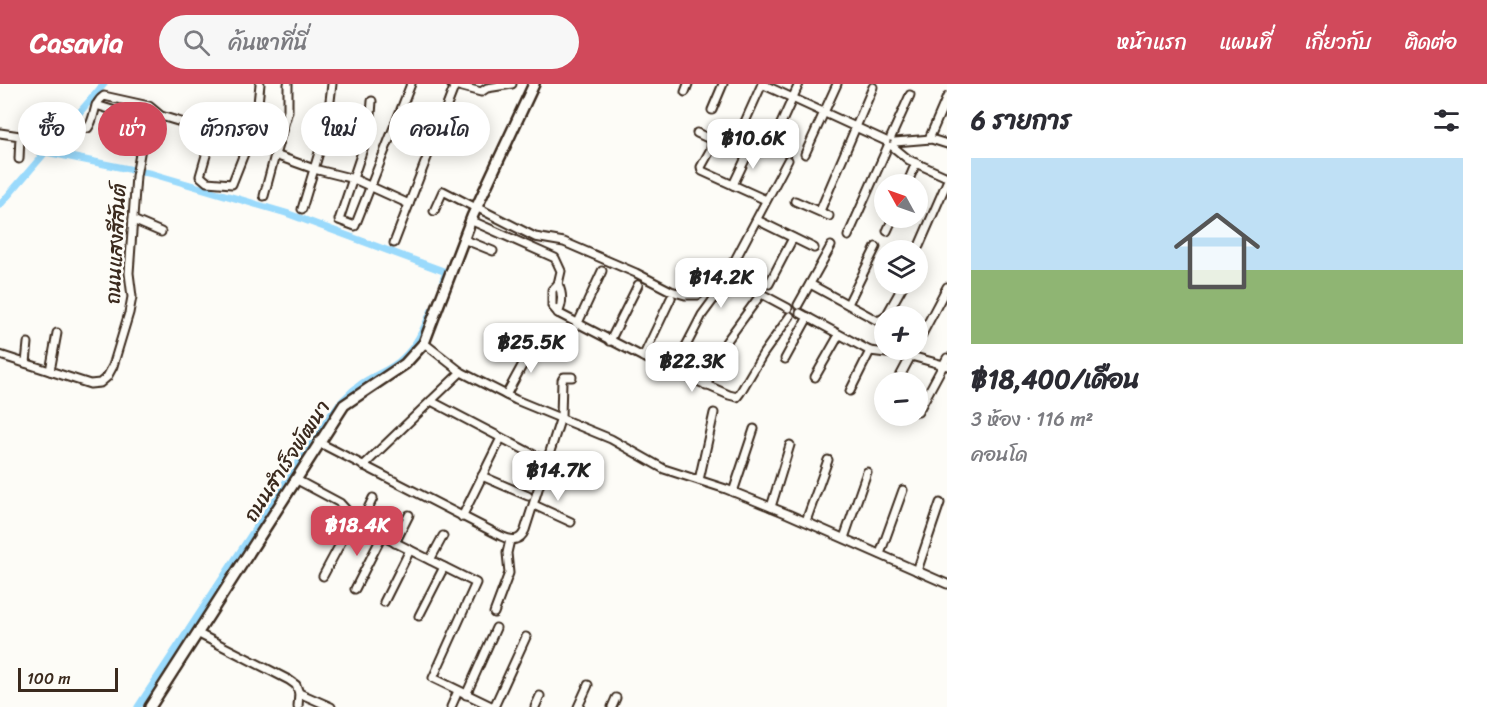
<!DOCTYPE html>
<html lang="th">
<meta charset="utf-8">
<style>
:root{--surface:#fff;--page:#f7f7f7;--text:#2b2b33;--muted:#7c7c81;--line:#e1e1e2;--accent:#d1495b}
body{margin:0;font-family:Sriracha,"Playpen Sans Thai",sans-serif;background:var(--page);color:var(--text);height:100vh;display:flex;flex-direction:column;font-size:22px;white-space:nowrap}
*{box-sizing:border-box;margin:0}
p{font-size:20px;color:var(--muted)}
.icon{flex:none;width:33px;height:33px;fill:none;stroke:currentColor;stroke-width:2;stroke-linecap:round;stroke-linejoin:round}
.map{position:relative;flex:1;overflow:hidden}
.side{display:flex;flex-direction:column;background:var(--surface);width:540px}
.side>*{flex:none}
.top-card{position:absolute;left:18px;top:18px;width:570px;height:54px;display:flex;gap:12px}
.needle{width:39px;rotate:310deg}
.controls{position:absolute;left:874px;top:90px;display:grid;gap:12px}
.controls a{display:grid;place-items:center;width:54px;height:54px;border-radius:50%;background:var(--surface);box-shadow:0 3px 15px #0003;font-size:30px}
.scale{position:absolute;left:18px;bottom:15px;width:100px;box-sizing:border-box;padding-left:6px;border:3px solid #3b2a1e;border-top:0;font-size:16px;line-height:21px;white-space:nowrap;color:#3b2a1e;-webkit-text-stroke:4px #fdfcf7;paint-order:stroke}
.price{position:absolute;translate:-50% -51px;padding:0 14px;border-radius:12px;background:#fff;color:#222;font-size:20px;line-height:39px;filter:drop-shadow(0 2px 3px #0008)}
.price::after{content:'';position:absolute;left:50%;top:36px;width:18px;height:14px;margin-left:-9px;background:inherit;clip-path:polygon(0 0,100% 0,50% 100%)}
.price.current{background:var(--accent);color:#fff}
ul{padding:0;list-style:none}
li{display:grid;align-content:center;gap:12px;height:318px;padding:0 24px}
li+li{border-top:2px solid var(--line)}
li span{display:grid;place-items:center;height:186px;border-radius:0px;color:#555}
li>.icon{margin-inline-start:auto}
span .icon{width:108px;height:108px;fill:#fffc;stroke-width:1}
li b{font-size:26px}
h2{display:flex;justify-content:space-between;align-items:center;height:72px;padding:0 24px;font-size:26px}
.pill{padding:0 21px;border-radius:27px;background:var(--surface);box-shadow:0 3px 15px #0003;font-size:21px;line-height:54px}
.pill.current{background:var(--accent);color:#fff}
header{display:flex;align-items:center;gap:36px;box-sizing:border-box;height:84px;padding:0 30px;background:var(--accent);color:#fff}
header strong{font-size:28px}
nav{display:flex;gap:33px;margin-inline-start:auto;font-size:21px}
.search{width:420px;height:54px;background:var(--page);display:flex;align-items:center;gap:15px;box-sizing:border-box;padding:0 21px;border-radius:33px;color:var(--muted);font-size:22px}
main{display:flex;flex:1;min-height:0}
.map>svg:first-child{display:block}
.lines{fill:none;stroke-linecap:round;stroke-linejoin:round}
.canal{stroke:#9adafc;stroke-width:7}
.street-casing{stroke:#3b2a1e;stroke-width:11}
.secondary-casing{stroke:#3b2a1e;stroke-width:14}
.street{stroke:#fdfcf7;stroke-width:7}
.secondary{stroke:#fdfcf7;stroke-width:9}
.labels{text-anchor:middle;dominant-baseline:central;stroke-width:5;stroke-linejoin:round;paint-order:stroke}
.street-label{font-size:20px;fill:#3b2a1e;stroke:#fdfcf7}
</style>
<header>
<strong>Casavia</strong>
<div class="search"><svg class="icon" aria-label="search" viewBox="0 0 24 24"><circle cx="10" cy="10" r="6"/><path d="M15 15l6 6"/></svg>ค้นหาที่นี่</div>
<nav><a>หน้าแรก</a><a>แผนที่</a><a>เกี่ยวกับ</a><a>ติดต่อ</a></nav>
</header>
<main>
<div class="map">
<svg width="947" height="623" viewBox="0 0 947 623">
<rect width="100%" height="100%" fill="#fdfcf7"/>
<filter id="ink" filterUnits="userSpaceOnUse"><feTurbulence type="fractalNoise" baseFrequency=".0167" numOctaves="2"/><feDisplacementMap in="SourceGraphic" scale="12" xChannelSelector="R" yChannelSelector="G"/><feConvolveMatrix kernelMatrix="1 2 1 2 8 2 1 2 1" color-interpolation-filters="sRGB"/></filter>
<g filter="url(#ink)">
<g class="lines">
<g class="canal">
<path d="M46 68 153 90 286 129 446 188 443 196"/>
<path d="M0 121 104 0"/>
<path d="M138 623 326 337C336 323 347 310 361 300 375 290 392 286 404 273 418 260 424 243 432 226"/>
</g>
<defs>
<g id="street">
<path d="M288 0V27L275 71 314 85 354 95 409 120"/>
<path d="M451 0 481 8 487 4 512 0"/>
<path d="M762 0 886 57"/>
<path d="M685 8 688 0"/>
<path d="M372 17 370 44 339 136 355 142 411 0"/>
<path d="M96 21 148 37"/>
<path d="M712 26 723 0"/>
<path d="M744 40 762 0"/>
<path d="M82 45 88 44C96 33 92 20 104 12L149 22 161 32"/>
<path d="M213 47 200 92 207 98 232 100 251 52"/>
<path d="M0 49 20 52 19 75"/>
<path d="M697 49 712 56 711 65 701 83 702 87 766 116"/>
<path d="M891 53 910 11"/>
<path d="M774 55 799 0"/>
<path d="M929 55 947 13"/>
<path d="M895 58 931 55 947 60"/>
<path d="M892 62 909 76 947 93"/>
<path d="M805 70 837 0"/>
<path d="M907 100 916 79"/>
<path d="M733 101 752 61"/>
<path d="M264 112 275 71"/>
<path d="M795 117 829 132"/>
<path d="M476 123 535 153 564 158 636 189 671 207 685 211H698L735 176 788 76"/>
<path d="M302 125 327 42 332 0"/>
<path d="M434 127 443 107 476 124"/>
<path d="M820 127 873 3"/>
<path d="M133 136 161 148"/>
<path d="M470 136 555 174 561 187 558 200 552 206V222L558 229 643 273 729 311 737 313 740 309 763 270 790 232"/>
<path d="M757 136 814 164"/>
<path d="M887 147 893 134"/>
<path d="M848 152 888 62"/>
<path d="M463 155 493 167"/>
<path d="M394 159 455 1"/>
<path d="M919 162 947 98"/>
<path d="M769 200 793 154"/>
<path d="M810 200 878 237 885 233"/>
<path d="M848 220 876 163"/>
<path d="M798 221 831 162"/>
<path d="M558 229C563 219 563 210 558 200"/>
<path d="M800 229 870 267 911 272 947 282"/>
<path d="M886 232 904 200"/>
<path d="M577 241 602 187"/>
<path d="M610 257 638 201"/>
<path d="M918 258 947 203"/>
<path d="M424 259 461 288 516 316 611 355 664 385 726 405 788 430 947 500"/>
<path d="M0 271 90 300 100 299 107 293 113 282 129 229 132 213 129 189 136 92 145 42 148 37 161 32 234 54 251 52 256 39 260 0"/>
<path d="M643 273 671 214"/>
<path d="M785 275 808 233"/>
<path d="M26 279 28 259"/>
<path d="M50 287 57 249"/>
<path d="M673 287 702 231 730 193 788 224"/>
<path d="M815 293 839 251"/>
<path d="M897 298 914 266"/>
<path d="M706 302 726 258 761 210"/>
<path d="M850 307 870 267"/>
<path d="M506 311 535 258"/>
<path d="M431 317 542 375"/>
<path d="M884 323 885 320"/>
<path d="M918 328 947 274"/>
<path d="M318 358 501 452C512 457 520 458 525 446L561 333 562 296 564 293H572"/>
<path d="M363 382 461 288"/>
<path d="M482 392 528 412"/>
<path d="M297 396 340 419 360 441 476 499 433 594 493 623"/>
<path d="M699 396 714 329"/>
<path d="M733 408 754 345"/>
<path d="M534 421 571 438"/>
<path d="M771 423 790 361"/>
<path d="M462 433 501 354"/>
<path d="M806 437 828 376"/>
<path d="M360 441 373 414"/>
<path d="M844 454 867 388"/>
<path d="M395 459 409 431"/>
<path d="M880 470 903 406"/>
<path d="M430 476 443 452"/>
<path d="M917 487 940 419"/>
<path d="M323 492 354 434"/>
<path d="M355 505 382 452"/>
<path d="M384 518 410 466"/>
<path d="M494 529 509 489 507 469 510 456"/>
<path d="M419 532 444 483"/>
<path d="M197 549 289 596 296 601 299 609 331 623"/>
<path d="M466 611 496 544"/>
<path d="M298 623 299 609"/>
<path d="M451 623 458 607"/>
<path d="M494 623 526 553"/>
<path d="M535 623 540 612"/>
<path d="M578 623 588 601"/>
<path d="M612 623 616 614"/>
</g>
<path id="secondary" d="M150 623 344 321 405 280 424 259 472 133 534 0"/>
</defs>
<use href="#street" class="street-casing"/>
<use href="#secondary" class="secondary-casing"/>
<use href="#street" class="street"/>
<use href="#secondary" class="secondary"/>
</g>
</g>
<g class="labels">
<g class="street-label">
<text transform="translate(116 160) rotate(-87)">ถนนแสงสีสันต์</text>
<text transform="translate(287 377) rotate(-57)">ถนนสำเร็จพัฒนา</text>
</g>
</g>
</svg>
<div class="controls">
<a><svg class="needle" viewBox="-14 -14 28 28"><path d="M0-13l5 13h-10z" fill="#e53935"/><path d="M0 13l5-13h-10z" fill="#7c7c81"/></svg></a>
<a><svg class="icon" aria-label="layers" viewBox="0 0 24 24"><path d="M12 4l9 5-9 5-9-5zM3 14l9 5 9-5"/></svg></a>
<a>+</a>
<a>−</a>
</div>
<div class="scale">100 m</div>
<b class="price" style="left:753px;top:86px">฿10.6K</b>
<b class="price" style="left:721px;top:225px">฿14.2K</b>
<b class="price" style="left:531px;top:290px">฿25.5K</b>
<b class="price" style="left:692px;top:309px">฿22.3K</b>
<b class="price" style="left:558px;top:418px">฿14.7K</b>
<b class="price current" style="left:357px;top:473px">฿18.4K</b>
<div class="top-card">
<a class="pill">ซื้อ</a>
<a class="pill current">เช่า</a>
<a class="pill">ตัวกรอง</a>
<a class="pill">ใหม่</a>
<a class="pill">คอนโด</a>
</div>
</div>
<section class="side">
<h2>6 รายการ<svg class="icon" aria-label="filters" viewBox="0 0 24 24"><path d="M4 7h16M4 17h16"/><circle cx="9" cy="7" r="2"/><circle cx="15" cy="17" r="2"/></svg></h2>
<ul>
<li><span style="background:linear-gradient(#bfe0f5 60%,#8fb573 0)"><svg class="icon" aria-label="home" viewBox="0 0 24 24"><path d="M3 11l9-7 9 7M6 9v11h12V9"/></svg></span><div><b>฿18,400/เดือน</b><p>3 ห้อง · 116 m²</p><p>คอนโด</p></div></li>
</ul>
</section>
</main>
